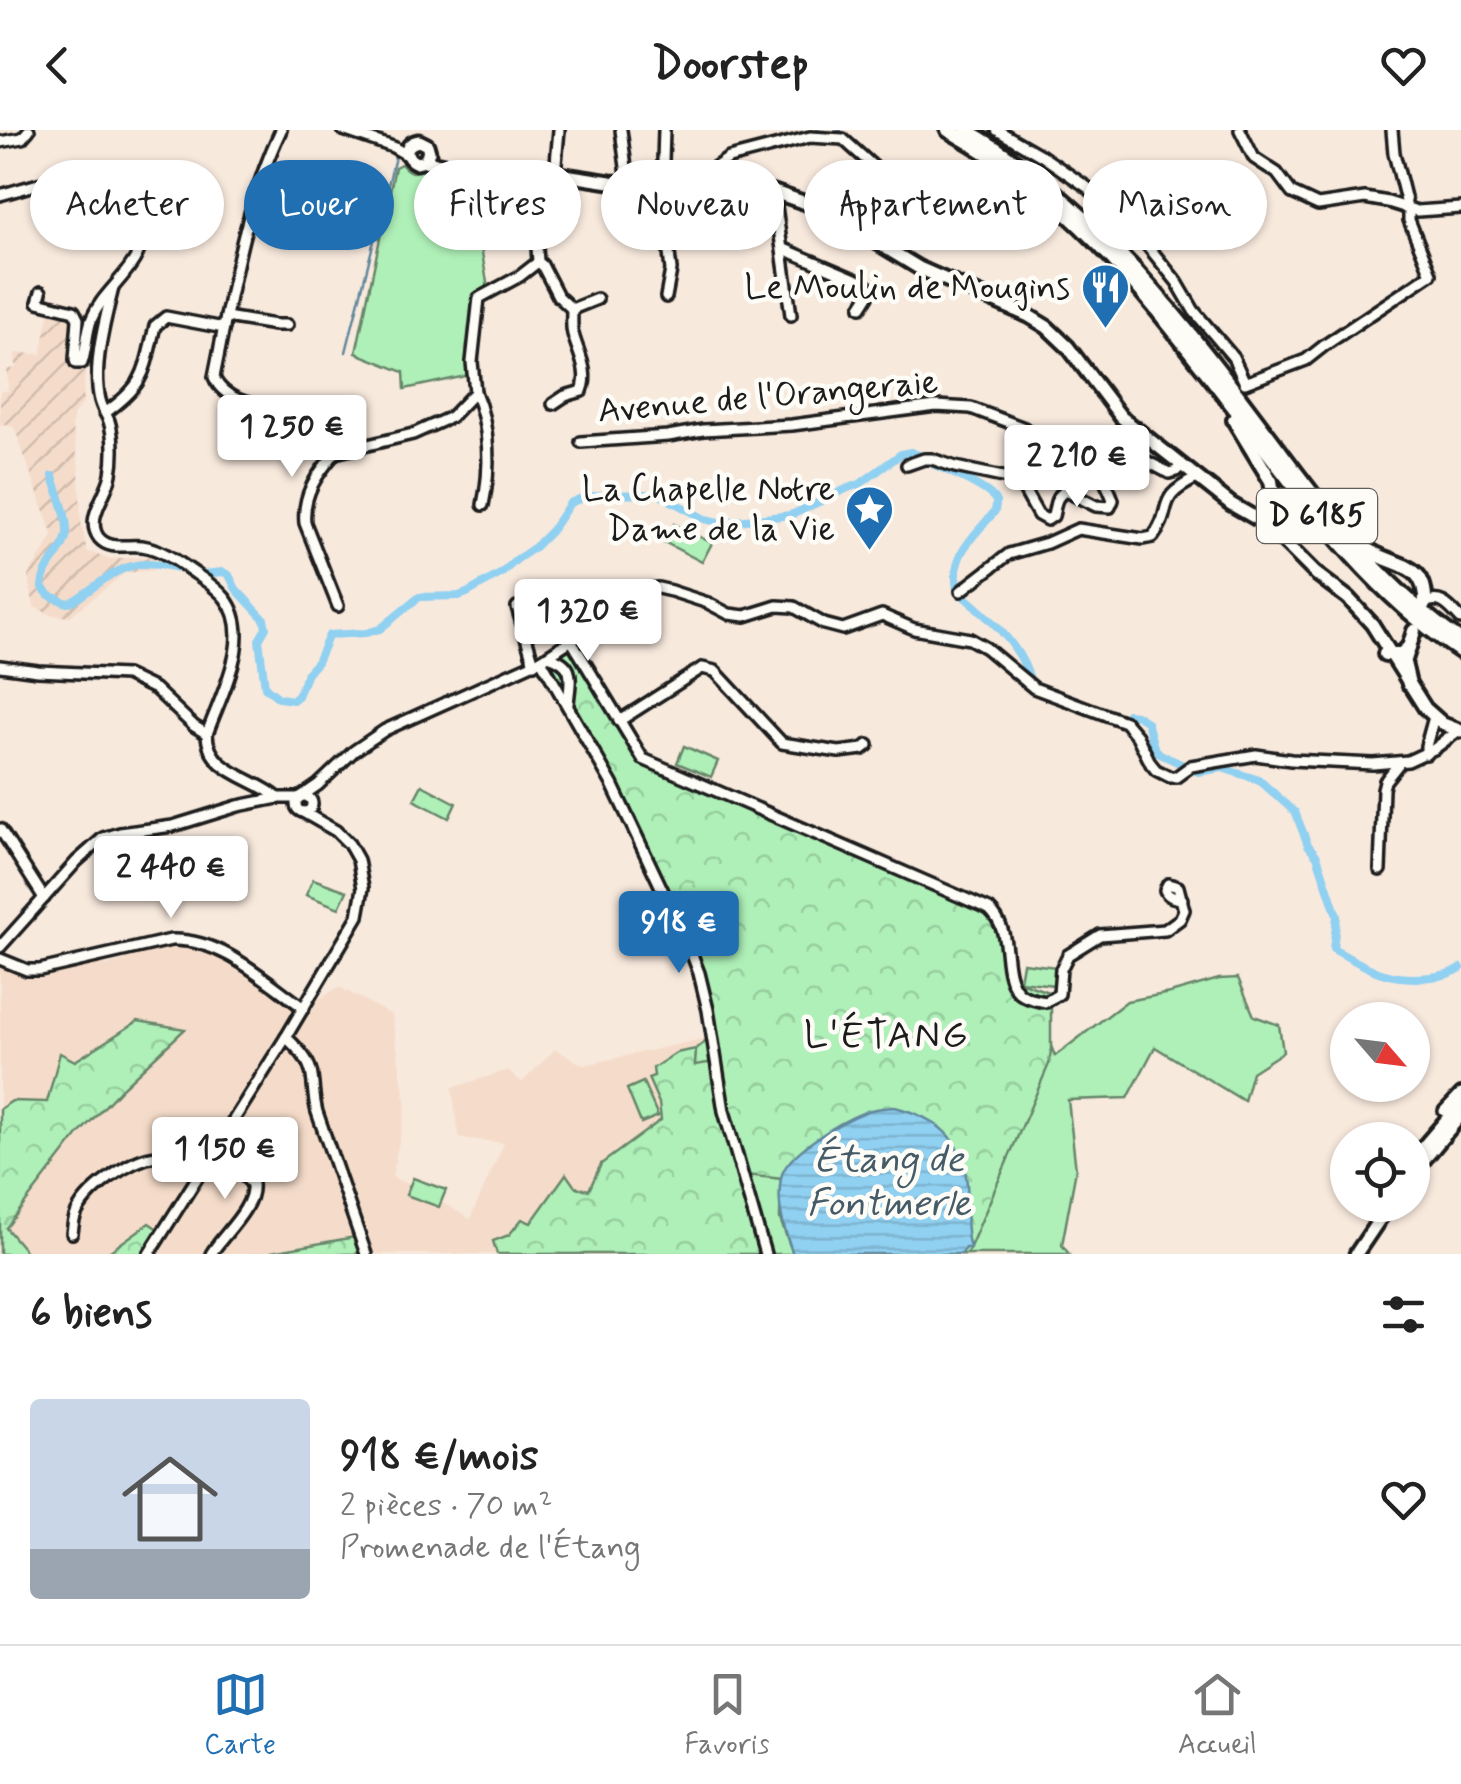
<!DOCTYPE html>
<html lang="fr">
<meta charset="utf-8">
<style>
:root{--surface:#fff;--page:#f2f2f2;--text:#222;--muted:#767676;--line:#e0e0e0;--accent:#1f6fb2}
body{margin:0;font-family:Mynerve,sans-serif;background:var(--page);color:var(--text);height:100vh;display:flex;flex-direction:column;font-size:38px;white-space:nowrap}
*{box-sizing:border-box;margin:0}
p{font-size:32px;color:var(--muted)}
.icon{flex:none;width:55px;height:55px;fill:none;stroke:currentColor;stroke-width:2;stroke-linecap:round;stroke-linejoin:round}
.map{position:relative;height:1124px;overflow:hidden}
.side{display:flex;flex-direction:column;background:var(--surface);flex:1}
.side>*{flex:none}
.top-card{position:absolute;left:30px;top:30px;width:1402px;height:90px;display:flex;gap:20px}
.needle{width:65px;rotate:118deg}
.controls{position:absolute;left:1330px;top:872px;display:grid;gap:20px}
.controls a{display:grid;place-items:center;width:100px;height:100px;border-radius:50%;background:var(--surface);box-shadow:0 2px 8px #0004;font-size:50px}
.price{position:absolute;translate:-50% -85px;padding:0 22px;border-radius:10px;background:#fff;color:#222;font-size:32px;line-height:65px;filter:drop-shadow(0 2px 5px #0008)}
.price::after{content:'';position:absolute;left:50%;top:60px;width:30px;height:22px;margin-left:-15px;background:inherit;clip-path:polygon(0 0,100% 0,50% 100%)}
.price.active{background:var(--accent);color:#fff}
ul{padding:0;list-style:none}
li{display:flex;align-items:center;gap:30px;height:250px;padding:0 30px}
li span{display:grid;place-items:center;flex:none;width:280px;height:200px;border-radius:10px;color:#555}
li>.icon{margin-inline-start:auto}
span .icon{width:120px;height:120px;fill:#fffc;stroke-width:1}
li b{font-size:42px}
h2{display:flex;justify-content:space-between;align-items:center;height:120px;padding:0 30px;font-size:42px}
.tag{padding:0 35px;border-radius:45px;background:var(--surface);box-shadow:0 2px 8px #0004;font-size:35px;line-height:90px}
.tag.active{background:var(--accent);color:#fff}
header{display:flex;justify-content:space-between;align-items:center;height:130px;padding:0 30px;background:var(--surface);font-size:45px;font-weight:800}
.tabs{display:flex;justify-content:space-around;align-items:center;height:140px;border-top:2px solid var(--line);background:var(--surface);font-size:28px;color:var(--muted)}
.tabs a{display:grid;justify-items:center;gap:5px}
.tabs .active{color:var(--accent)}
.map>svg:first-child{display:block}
.built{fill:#f5dcca}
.industrial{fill:url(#industrial-furrows)}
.grass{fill:#aff0b8;stroke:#66866a;stroke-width:2.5}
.forest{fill:url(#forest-crowns);stroke:#66866a;stroke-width:2.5}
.water{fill:url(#water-rules);stroke:#62889c;stroke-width:2.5}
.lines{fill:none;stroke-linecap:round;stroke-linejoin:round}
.stream{stroke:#62889c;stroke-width:2.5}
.canal{stroke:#90d0f1;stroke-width:8}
.minor-casing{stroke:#1c1c1c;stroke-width:16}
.major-casing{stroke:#1c1c1c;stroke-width:19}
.highway-casing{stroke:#1c1c1c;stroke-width:20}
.minor{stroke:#fdfcf7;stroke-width:9}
.major{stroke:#fdfcf7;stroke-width:11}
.highway{stroke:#fdfcf7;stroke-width:12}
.labels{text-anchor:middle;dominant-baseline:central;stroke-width:9;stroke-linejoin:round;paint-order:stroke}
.shield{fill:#fdfcf7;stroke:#605f5e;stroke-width:2.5}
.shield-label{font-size:32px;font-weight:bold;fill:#1c1c1c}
.poi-label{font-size:35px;fill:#1c1c1c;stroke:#fdfcf7;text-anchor:end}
.street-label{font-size:35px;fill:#1c1c1c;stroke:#fdfcf7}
.neighbourhood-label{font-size:38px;letter-spacing:2.5px;fill:#1c1c1c;stroke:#fdfcf7}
.water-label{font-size:38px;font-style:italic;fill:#455b67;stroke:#fdfcf7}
</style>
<header><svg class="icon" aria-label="back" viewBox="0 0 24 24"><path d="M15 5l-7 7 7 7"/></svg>Doorstep<svg class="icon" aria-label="heart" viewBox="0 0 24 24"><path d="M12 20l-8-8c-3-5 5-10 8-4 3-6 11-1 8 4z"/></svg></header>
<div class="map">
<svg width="1461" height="1124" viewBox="0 0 1461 1124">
<defs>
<pattern id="industrial-furrows" width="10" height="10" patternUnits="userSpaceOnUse" patternTransform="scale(2.5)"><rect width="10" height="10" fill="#f5dcca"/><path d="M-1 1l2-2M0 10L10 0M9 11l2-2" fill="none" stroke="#d1bcad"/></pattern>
<pattern id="forest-crowns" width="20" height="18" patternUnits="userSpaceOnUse" patternTransform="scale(2.5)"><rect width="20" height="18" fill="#aff0b8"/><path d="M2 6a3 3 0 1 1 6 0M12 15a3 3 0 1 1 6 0" fill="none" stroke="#96cd9e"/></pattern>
<pattern id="water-rules" width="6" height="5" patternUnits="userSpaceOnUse" patternTransform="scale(2.5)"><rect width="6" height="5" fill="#90d0f1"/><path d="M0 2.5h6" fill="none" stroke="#7cb2ce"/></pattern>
</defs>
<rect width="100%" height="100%" fill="#f8e9dd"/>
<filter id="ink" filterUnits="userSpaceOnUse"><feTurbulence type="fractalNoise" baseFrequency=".01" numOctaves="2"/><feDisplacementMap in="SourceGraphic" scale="20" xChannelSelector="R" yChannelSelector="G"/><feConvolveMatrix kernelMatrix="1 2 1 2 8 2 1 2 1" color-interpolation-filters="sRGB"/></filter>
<g filter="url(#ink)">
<path class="built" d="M192 814 214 821 304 878 339 857 392 885 406 976 392 1047 422 1060 470 1089 504 1013 459 1008 452 958 508 940 522 952 555 919 584 935 711 907 765 1124H0V835L30 844 103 830 106 836 163 816Z"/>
<path class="industrial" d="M50 180 75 185 71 234 77 240 85 241 83 273 74 284 72 294 79 336 81 392 87 421 109 429 155 426 154 440 125 443 69 487 52 485 34 477 28 446 53 406 14 297 0 294V262L8 260 7 239 16 238 15 223 41 224Z"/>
<g class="grass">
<path d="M401 34C416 51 416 36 431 35 444 35 462 43 474 46L472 103 479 106 488 158 475 165 471 212 467 214 466 246 405 259 404 242 356 223 395 37Z"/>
<path d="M674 394 712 413 702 432 664 412Z"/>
<path d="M684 616 718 631 711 647 677 633Z"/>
<path d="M422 655 456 673 449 688 414 670Z"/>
<path d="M631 668 1036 879 1055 926 1127 871 1170 863 1219 849 1238 848 1254 886 1279 895 1283 922 1252 942 1244 971 1155 917 1128 968 1068 970 1076 1040 1062 1115 1069 1124H962L781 1045 780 1089 793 1124H736L720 1085 701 1017 691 967 696 919 717 903 686 797Z"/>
<path d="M313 749 347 761 339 778 306 765Z"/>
<path d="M650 766 659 802 641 807 632 771Z"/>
<path d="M1023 833 1057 837 1054 855 1020 851Z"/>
<path d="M643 952 658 986 641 993 627 959Z"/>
<path d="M413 1048 446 1060 439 1077 406 1065Z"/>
</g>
<g class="forest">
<path d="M570 517 642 632 1004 790 1017 851 1051 863V921L1049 934 967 1124H799L791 1050 746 1045 738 1049 761 1124H497L493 1111 509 1105 522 1089 531 1093 566 1044 575 1057 589 1060 601 1034 661 990 659 973 648 948 654 946 653 938 676 923 696 919 695 935 721 931 716 895 701 833 689 803 618 658 548 537 549 533Z"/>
<path d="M138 891 185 899 122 958 77 1006 6 1098 28 1124H0V979L12 971 47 972 60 923 75 931Z"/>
<path d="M149 1093 168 1106 157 1124H106Z"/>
<path d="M366 1105 369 1124H273L272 1122Z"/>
</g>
<path class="water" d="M895 977C937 988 963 1008 967 1054 969 1077 963 1094 970 1118H965L962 1124H793C784 1099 776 1075 781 1048 785 1023 842 991 865 982 874 978 886 978 895 977Z"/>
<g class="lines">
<g class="stream">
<path d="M817 0 831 4 841 0"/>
<path d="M346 222 395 27"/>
</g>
<g class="canal">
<path d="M53 346C57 361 71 393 66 408 61 426 43 435 42 457L49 465 67 473C76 471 80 466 88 461 124 435 134 429 179 438"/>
<path d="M203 444 223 442 229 445 236 459 264 489 266 498 259 510 265 557 279 568 293 570 298 566 307 543 317 532 329 505 366 503 380 499 419 467 459 466 467 463 502 443 516 430 535 417 552 400 570 373 582 368 601 365 658 364 705 389 718 392 737 391 791 385 802 380 848 358 860 354 901 324 911 322 921 326 925 331C940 337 981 355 992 366 998 372 996 373 995 381 975 406 950 423 957 459"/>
<path d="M961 464C988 487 1017 511 1029 546"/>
<path d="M1128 584 1136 585 1147 592 1154 617 1160 624 1198 642 1222 638 1259 650 1295 682 1308 715 1317 726 1337 786 1333 819C1370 839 1388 852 1431 847 1442 846 1451 844 1461 838"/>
</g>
<defs>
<g id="minor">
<path d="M281 0C244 77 231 164 214 247 229 287 315 277 350 287"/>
<path d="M343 0 393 17 407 25"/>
<path d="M621 0 628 52"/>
<path d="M664 0 662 63 671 140 666 167"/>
<path d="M997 0 1042 26 1087 57 1134 99 1177 152 1194 181 1233 227 1245 253 1306 230 1325 215 1431 144 1409 90V79"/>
<path d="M1240 0 1254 28 1277 43 1292 63 1318 75 1365 68 1388 72 1417 81 1461 78"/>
<path d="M1392 0 1394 23 1406 71 1405 78"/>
<path d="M0 12 22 8 29 0"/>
<path d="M555 44 559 0"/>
<path d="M701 55 711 40 729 28 810 7 843 9 914 73 917 80V94"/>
<path d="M774 62 791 185"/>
<path d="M0 65C44 53 114 24 140 80 146 93 143 112 137 125 126 148 102 164 92 188 86 202 87 219 82 233H76L75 230 78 189 74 181 38 172 41 162"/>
<path d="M784 119 862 152 869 158 868 166 861 177"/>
<path d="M538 132 542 135 558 166 572 179 597 169"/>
<path d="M113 158C105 190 92 237 100 270 102 278 106 284 109 291 114 307 114 328 111 344 108 364 84 388 99 408 110 421 128 414 142 416 162 419 180 433 196 444 206 451 217 458 225 468 255 506 221 564 207 604 208 643 254 647 278 668"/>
<path d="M226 187 275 195H287"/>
<path d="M475 262C490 297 491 338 483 375"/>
<path d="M553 274 565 266 582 261C590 242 578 223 573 204 571 197 572 187 572 179"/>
<path d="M105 283C146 254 144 242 155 196L166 187 224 198"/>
<path d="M581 312 668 306 703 300 792 295 936 276 971 278 1024 298 1040 312 1053 332 1066 361 1096 376 1110 377 1113 370C1107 351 1089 330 1097 310L1112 313 1169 343 1176 341 1181 336"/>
<path d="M907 335 924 329H932L955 337 1012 349 1023 358 1038 385 1047 390 1053 386C1056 375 1054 367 1066 361"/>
<path d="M961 461 1009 424 1047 413 1078 399 1143 409 1153 407C1175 378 1153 369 1197 348"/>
<path d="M1425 473C1442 465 1450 478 1461 489"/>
<path d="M338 476 305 393C302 364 318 343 335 323L413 304 451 287 475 262 472 232 479 168 520 146 538 132 532 40"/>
<path d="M517 477 534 534"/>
<path d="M571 510 643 629 989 779C1014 802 1000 837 1016 859 1022 868 1035 870 1046 872L1059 864 1061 839 1068 825 1100 805 1165 800 1180 789 1184 780 1178 757 1168 754 1165 760C1168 767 1174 768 1182 769"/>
<path d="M548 526C577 535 570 549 568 574"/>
<path d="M541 530 612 654 688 814 699 843 708 880 724 981 765 1124"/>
<path d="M0 536 38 541 126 545 155 559 194 596 207 604"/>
<path d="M619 591 702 538 715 541 782 613 839 622 863 619 868 615"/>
<path d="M1426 624V616L1434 587"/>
<circle cx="304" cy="674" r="8"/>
<path d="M302 666 318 655 354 621 385 600 541 530 649 459 658 458 671 461 708 473 729 484 745 486 777 476 794 477 824 494 843 499 882 485 914 499 970 509 986 518 1034 558 1125 592 1137 606 1151 634 1156 640 1170 647H1176L1191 636 1256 625 1291 630 1373 634 1408 631 1434 619 1458 601"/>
<path d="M0 699 44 768"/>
<path d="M1380 740 1383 659 1385 651 1400 632"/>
<path d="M0 817 77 731 103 708 120 703 173 696 238 676 278 668H299"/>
<path d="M0 829 27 840H40L171 810C222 808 264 850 304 878"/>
<path d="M286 907C296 917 307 927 311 941 314 954 313 968 317 982L366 1124"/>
<path d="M1444 981 1461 963"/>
<path d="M72 1103C73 1098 73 1092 75 1087 83 1062 131 1028 157 1026 172 1025 189 1035 203 1040"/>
<path d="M149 1124 286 907 358 786 363 758 358 730 349 714 336 701 303 682"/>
<path d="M211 1124C223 1104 255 1078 252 1054L217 1018"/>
</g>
<g id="major">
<path d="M425 31 429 22 427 15 419 11C404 13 403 28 417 33L425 31 472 41 532 40 610 52 735 56 774 62 820 78 919 138 1029 186 1047 197 1068 217 1121 287 1231 374 1266 394 1315 443 1348 468 1372 494 1425 578 1443 594 1461 601"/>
<path d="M1412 1030 1461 973"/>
<path d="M1412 1044 1461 985"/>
<path d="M1356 1124 1389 1075"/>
</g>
<g id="highway">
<path d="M948 0C983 20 1017 42 1049 68 1117 125 1171 197 1225 266 1297 359 1362 456 1461 522"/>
<path d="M966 0C1099 76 1193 205 1283 325 1335 395 1388 461 1461 511"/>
<path d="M1234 290 1271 351 1273 363 1266 394"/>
<path d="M1360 413C1387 439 1427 427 1425 473"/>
<path d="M1385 524H1401L1409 517"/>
<path d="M1409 554 1404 533 1414 501"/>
</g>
</defs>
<use href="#minor" class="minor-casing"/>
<use href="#major" class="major-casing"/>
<use href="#highway" class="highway-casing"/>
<use href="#minor" class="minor"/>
<use href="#major" class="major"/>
<use href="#highway" class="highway"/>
</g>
</g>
<defs>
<symbol id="restaurant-pin" viewBox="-11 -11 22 30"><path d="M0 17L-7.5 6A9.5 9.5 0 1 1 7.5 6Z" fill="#1f6fb2" stroke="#fdfcf7"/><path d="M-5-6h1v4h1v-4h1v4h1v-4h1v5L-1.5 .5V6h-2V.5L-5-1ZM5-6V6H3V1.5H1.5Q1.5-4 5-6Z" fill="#fff"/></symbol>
<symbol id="sight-pin" viewBox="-11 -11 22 30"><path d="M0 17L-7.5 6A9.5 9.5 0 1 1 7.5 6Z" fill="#1f6fb2" stroke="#fdfcf7"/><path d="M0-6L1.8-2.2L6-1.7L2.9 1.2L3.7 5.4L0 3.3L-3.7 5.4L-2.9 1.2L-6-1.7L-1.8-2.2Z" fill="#fff"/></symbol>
</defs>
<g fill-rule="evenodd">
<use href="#restaurant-pin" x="1078" y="130" width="55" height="75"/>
<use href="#sight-pin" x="842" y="352" width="55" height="75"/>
</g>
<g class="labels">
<rect class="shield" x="1257" y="359" width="120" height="54" rx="8"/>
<g class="shield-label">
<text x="1317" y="386">D 6185</text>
</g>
<g class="poi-label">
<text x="1070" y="158">Le Moulin de Mougins</text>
<text x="835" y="360">La Chapelle Notre<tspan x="835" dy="40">Dame de la Vie</tspan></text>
</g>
<g class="street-label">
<text transform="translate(768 267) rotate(-5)">Avenue de l'Orangeraie</text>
</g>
<g class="neighbourhood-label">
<text x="887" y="906">L'ÉTANG</text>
</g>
<g class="water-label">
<text x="889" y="1030">Étang de<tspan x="889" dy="44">Fontmerle</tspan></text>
</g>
</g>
</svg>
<div class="controls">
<a><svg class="needle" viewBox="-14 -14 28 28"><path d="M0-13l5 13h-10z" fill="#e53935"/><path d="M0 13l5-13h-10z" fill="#767676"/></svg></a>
<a><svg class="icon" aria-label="locate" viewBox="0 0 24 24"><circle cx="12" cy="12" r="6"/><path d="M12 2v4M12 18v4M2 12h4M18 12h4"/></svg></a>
</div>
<b class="price" style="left:292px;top:350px">1 250 €</b>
<b class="price" style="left:1077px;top:380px">2 210 €</b>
<b class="price" style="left:588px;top:534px">1 320 €</b>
<b class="price" style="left:171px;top:791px">2 440 €</b>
<b class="price active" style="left:679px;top:846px">918 €</b>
<b class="price" style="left:225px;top:1072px">1 150 €</b>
<div class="top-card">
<a class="tag">Acheter</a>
<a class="tag active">Louer</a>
<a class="tag">Filtres</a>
<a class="tag">Nouveau</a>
<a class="tag">Appartement</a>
<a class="tag">Maison</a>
</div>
</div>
<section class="side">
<h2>6 biens<svg class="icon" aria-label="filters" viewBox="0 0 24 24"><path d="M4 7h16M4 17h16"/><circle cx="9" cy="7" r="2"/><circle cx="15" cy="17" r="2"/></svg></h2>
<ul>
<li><span style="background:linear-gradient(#c9d6e8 75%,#9aa5b1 0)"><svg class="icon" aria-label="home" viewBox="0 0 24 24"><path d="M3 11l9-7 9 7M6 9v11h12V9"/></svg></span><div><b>918 €/mois</b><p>2 pièces · 70 m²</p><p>Promenade de l'Étang</p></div><svg class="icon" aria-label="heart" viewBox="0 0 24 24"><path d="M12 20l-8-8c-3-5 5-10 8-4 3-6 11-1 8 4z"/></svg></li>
</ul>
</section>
<nav class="tabs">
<a class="active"><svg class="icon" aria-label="map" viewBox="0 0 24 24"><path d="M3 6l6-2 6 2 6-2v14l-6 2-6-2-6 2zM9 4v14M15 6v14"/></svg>Carte</a>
<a><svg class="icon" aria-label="saved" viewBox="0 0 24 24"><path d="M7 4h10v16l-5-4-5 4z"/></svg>Favoris</a>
<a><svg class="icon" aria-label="home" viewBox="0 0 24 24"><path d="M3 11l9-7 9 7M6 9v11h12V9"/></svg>Accueil</a>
</nav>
